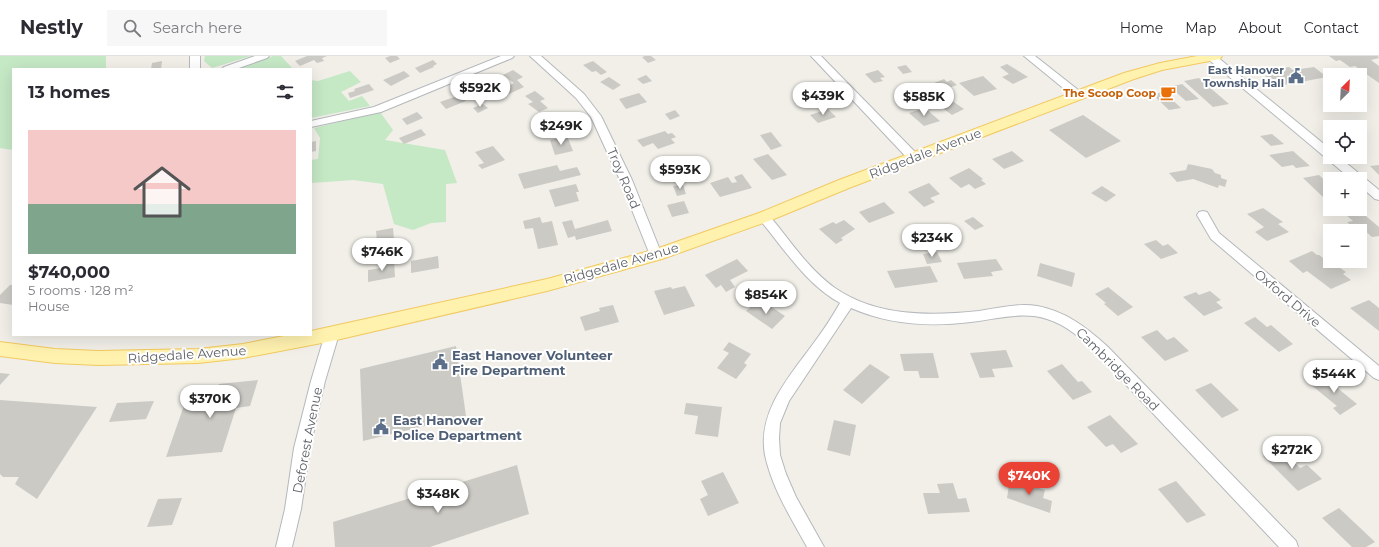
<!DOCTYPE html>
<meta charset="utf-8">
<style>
:root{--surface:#fff;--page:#f7f7f7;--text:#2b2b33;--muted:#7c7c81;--line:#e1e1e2;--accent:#ea4335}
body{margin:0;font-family:Montserrat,sans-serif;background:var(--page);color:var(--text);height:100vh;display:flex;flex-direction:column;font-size:15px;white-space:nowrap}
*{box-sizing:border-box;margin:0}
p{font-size:13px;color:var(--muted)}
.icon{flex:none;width:22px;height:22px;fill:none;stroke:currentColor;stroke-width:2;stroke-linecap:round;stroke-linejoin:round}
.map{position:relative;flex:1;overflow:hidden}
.side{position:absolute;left:12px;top:12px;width:300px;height:268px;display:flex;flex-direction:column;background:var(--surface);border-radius:0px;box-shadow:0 4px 16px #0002}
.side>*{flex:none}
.needle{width:26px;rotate:24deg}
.tools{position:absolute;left:1323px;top:12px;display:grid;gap:8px}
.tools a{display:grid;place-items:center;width:44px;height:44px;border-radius:0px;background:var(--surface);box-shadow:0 4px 16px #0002;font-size:20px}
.price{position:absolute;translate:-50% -34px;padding:0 9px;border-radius:14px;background:#fff;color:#222;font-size:13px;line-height:26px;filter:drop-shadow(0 1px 2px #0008)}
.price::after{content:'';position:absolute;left:50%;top:24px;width:12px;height:9px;margin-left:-6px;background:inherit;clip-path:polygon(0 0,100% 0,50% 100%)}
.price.selected{background:var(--accent);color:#fff}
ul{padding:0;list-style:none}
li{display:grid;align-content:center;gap:8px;height:212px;padding:0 16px}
li span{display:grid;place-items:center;height:124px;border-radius:0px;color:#555}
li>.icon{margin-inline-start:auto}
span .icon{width:72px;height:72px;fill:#fffc;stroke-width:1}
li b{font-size:17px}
h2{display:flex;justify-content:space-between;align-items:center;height:48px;padding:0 16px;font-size:17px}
header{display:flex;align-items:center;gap:24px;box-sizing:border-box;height:56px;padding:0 20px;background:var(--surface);border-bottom:1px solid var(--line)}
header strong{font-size:19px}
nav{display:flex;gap:22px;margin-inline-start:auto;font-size:14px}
.search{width:280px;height:36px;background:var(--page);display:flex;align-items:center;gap:10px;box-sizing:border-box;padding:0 14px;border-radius:0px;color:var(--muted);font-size:15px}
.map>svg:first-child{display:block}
.green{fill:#c5e8c5}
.building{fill:#cccac5}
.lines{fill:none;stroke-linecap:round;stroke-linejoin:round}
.minor-casing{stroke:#b5b8bc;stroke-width:2}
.major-casing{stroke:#f2c960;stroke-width:2}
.minor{fill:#fff;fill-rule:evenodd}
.major{fill:#fff2af;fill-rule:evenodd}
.labels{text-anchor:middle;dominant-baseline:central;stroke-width:4;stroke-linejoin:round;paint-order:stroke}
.far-service-label{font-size:11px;font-weight:bold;fill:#4e5e75;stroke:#fff;text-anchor:end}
.far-food-label{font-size:11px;font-weight:bold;fill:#c56008;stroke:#fff;text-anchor:end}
.street-label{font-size:13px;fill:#5f6368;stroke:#fff}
.service-label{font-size:13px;font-weight:bold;fill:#4e5e75;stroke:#fff;text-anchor:start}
</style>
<header>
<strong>Nestly</strong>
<div class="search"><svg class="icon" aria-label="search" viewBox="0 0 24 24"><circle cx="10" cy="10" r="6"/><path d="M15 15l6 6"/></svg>Search here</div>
<nav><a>Home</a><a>Map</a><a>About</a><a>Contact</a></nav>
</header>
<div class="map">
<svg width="1379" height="491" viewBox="0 0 1379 491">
<rect width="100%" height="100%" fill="#f1efe8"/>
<g class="green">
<path d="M0 0H106V13H13V94L0 92Z"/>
<path d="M205 0H251L212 12 204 5Z"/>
<path d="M273 0H281L293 13 241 12Z"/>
<path d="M350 15 361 26 341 36 349 45 362 40 370 50 311 62V24L318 25Z"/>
<path d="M380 56 393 74 385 84 445 94 457 127 446 128V166L431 167 413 174 394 168 383 128 353 124 311 127V104L318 103 320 82 314 72Z"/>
</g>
<g class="building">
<path d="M307 0H327L322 2 324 5 317 7 314 4 300 10 295 5Z"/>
<path d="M390 0H397L400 3 390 7 385 2Z"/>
<path d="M645 0H651L656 4 648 7 642 1Z"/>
<path d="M1329 0H1378L1379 2 1371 4 1379 10V27L1355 10 1350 11 1340 4 1336 5Z"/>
<path d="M433 4 437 8 433 10 434 11 420 17 415 12Z"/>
<path d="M162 5 161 13H151L152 7Z"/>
<path d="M593 5 607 16 601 19 596 15 592 16 583 9Z"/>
<path d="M1007 8 1028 21 1013 28 1002 21 1009 18 1000 11Z"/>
<path d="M906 9 912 16 903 18 897 11Z"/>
<path d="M1289 11 1293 14 1314 11 1327 21 1279 30 1265 20 1285 15 1281 12Z"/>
<path d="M513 14 523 21 517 24 524 31 509 38 502 33 514 27 503 19Z"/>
<path d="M878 14 885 21 880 22 883 25 874 27 865 18Z"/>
<path d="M404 15 410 20 391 30 383 24Z"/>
<path d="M646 19 652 25 643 28 637 23Z"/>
<path d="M983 20 997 33 974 40 959 27Z"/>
<path d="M609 21 621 29 613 34 600 26Z"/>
<path d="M1199 22 1201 24 1211 22 1218 28 1208 30 1229 48 1213 51 1184 25Z"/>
<path d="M944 23 947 26 951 24 957 29 943 34 934 27Z"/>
<path d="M369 28 374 34 350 42 348 37 355 35 354 33Z"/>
<path d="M1182 28 1199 43 1186 45 1170 31Z"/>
<path d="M535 35 545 43 540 45 548 52 539 56 528 48 533 46 525 40Z"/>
<path d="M1164 36 1181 52 1169 54 1152 38Z"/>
<path d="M639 37 647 46 626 53 619 43Z"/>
<path d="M460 39 466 45 446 53 440 46Z"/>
<path d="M944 44 946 46 951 44 964 53 952 59 937 48Z"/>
<path d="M483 48 488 52 478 57 473 52Z"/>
<path d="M925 52 940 65 924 70 909 57Z"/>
<path d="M828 53 836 61 818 67 810 59Z"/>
<path d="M675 54 680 60 670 64 665 58Z"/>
<path d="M417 56 423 62 407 69 402 63Z"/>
<path d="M1083 59 1121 85 1086 102 1049 74Z"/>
<path d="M421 73 426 79 404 88 399 82Z"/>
<path d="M665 75 668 78 672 77 676 81 671 83 675 87 658 93 653 87 643 91 637 84Z"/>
<path d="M771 76 782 90 771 94 760 79Z"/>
<path d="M1272 78 1284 88 1271 90 1260 80Z"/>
<path d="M567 80 573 95 555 99 550 84Z"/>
<path d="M316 85V95L311 96V86Z"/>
<path d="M493 90 505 104 482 113 478 109 484 107 475 96Z"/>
<path d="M1012 95 1024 105 1004 113 992 103Z"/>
<path d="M1293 95 1310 110 1296 112 1293 109 1282 111 1269 99Z"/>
<path d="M768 98 787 119 772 124 753 103Z"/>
<path d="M1188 108 1212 113 1215 117 1221 119V122L1227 124 1225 131 1219 129 1218 132 1193 123 1177 126 1169 117 1186 114Z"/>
<path d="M557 109 560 115 577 111 581 119 524 133 518 118Z"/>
<path d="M1379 109V119L1370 110Z"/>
<path d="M969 112 983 123 981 124 986 128 975 133 969 128 961 132 949 122Z"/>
<path d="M742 118 752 132 720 141 710 127 728 121 732 127 737 126 734 121Z"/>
<path d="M1319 119 1330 129V139L1323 141 1303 122Z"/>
<path d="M929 127 940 138 930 142 935 146 924 151 908 136Z"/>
<path d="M576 128 579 136H576L579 145 555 151 549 134Z"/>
<path d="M683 129 686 138 677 140 673 130Z"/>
<path d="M1102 130 1116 139 1106 146 1091 137Z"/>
<path d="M684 145 689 157 672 161 667 149Z"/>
<path d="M884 146 895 157 869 167 859 156Z"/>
<path d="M1263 152 1283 166 1278 168 1289 176 1267 185 1255 176 1264 171 1247 158Z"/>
<path d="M1360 155 1379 171V180L1372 181 1363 173 1357 175 1347 166 1353 165 1345 158Z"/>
<path d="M540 161 542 167 552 165 558 189 538 193 533 172 525 173 523 165Z"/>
<path d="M973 161 984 170 975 174 964 165Z"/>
<path d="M572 164 575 173 608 164 612 175 576 184 575 180 568 182 562 166Z"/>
<path d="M844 164 855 173 841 182 843 184 836 188 819 173 833 166 836 168Z"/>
<path d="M393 172 395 194 378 198 376 175Z"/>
<path d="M1156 184 1163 190 1168 188 1178 197 1161 203 1144 188Z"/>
<path d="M1312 195 1317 199H1319L1334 210 1336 209 1346 216 1343 218 1351 224 1331 233 1307 215 1303 217 1289 205Z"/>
<path d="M937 196 942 206 927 208 923 198Z"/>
<path d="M438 200 439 212 411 217V205Z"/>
<path d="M737 203 748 215 730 224 735 231 726 236 721 229 716 232 705 219Z"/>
<path d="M996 203 1003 214 991 216 993 220 964 223 957 207Z"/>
<path d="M394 205 395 221 368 226V214L381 212V208Z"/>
<path d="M1040 207 1075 217 1072 231 1037 220Z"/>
<path d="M930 210 938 226 895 232 887 215Z"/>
<path d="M10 229H13V249L0 247V239Z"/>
<path d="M685 230 695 250 664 259 654 235 671 231 672 233Z"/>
<path d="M1108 231 1133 251 1118 260 1104 248 1106 247 1095 238Z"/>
<path d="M1210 235 1221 244 1216 246 1223 252 1204 260 1183 241 1196 236 1199 239Z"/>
<path d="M1369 244 1379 252V275L1350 252Z"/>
<path d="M757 245 768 252 770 250 785 260 772 273 746 255Z"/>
<path d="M613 249 619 266 585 275 580 261 600 255 599 252Z"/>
<path d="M1255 261 1267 271 1271 269 1293 288 1279 296 1244 267Z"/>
<path d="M1157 274 1167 284 1174 281 1189 295 1165 305 1141 281Z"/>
<path d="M729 286 751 298 744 307 747 309 736 323 717 312 729 297 723 294Z"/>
<path d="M456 290 466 360 363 385 360 313Z"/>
<path d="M1006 294 1013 311 992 313 995 321 980 322 970 297Z"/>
<path d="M933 297 939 322H920L918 315H904L900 298Z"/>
<path d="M870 308 890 321 862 348 843 334Z"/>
<path d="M1062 308 1078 326 1082 325 1092 336 1073 344 1047 315Z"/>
<path d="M0 317 10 318 0 329Z"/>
<path d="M1325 318 1338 328 1335 330 1357 348 1340 359 1333 352 1337 350 1310 328Z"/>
<path d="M258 324 250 350 236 352 222 396 166 401 188 338 216 336 219 328Z"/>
<path d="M1211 327 1239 354 1222 362 1195 334Z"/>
<path d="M0 344 97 351 37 443 15 428 19 421H3L0 418Z"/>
<path d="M154 345 146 363 109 366 117 347Z"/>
<path d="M686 347 722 351 718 381 695 378 698 360 684 358Z"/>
<path d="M1110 359 1138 388 1121 397 1113 388 1106 391 1087 371Z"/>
<path d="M834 364 856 369 850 400 827 394Z"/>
<path d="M1280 392 1300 412 1307 409 1322 423 1298 435 1263 400Z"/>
<path d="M517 409 529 458 430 491H335L333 466Z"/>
<path d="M723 416 739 447 708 460 700 443 708 439 701 425Z"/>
<path d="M1010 423 1045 434 1043 442 1052 445 1050 457 1007 442Z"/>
<path d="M1176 425 1206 459 1187 467 1158 433Z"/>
<path d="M953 427 958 443 966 442 970 456 928 458 923 437H940L937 428Z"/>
<path d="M182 442 172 469 147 471 158 443Z"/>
<path d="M1339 452 1375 486 1366 491H1352L1322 462Z"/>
</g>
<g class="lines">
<defs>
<g id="minor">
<rect x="190" y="0" width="10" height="13"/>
<path d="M255 0H269L267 2 236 13H222L224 11Z"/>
<path d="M501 0H514L512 2 381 56 311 71V65L374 51Z"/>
<path d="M530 0H541L584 38 601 60 632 124 662 199 660 202 656 204 652 202 650 199 620 124 591 61 576 42Z"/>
<path d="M811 0H821L918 99 920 102 918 105H910Z"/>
<path d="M1024 0H1035L1082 37 1083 39 1082 41H1074Z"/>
<path d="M1207 0H1216L1330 93V101H1339L1379 134V144L1375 143 1360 130V123H1351L1208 3Z"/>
<path d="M1203 155 1207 156 1219 177 1379 310V324L1374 322 1211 183 1197 159 1199 156Z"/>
<path d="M764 157 768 158C789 183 808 213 835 232 877 261 931 260 979 255 998 252 1018 247 1037 250 1065 255 1086 271 1107 290L1296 485 1298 491H1279L1097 298C1083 284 1067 269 1047 263 1023 255 996 263 971 266 930 271 890 269 851 252L789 345 780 367 779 382 780 399 786 418 796 441 824 491H807C791 462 772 432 765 399 757 356 789 321 813 288 823 275 832 261 840 247 806 228 785 194 760 164L758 161 760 158Z"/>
<path d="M332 273 337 274 339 278 325 325 310 392 301 453 292 491H276L285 453 294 392 311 325 325 278 327 274Z"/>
</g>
<path id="major" d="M1197 0H1222L1220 3 1162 14 1134 23 849 132 769 165 662 203 547 235 332 285 243 302 198 307 98 309 55 307 0 300V286L55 293 98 295 198 293 243 288 289 279H311V275L547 223 653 194 759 157 839 124 1124 17 1160 7Z"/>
</defs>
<use href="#minor" class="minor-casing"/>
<use href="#major" class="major-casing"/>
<use href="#minor" class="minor"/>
<use href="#major" class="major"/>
</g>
<defs>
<symbol id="civic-bare" viewBox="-9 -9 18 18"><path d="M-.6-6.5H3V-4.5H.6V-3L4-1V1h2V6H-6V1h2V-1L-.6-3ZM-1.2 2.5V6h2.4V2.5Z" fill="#5c6f8a" stroke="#fff" stroke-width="2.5" paint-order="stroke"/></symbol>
<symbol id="cafe-bare" viewBox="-9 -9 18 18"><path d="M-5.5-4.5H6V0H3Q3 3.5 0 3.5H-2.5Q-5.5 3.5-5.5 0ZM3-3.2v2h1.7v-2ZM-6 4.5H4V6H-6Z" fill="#e8710a" stroke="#fff" stroke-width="2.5" paint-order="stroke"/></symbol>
</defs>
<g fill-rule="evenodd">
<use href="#civic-bare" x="1285" y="9" width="22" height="22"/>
<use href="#cafe-bare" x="1157" y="26" width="22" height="22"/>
<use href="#civic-bare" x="429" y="295" width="22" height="22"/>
<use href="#civic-bare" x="370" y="360" width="22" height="22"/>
</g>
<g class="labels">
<g class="far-service-label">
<text x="1284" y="14">East Hanover<tspan x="1284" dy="13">Township Hall</tspan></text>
</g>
<g class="far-food-label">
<text x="1156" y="37">The Scoop Coop</text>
</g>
<g class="street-label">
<text transform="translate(925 97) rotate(-21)">Ridgedale Avenue</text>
<text transform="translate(624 122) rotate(67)">Troy Road</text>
<text transform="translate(621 207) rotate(-16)">Ridgedale Avenue</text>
<text transform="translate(1288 242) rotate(40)">Oxford Drive</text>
<text transform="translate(187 298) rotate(-4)">Ridgedale Avenue</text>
<text transform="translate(1118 313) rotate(45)">Cambridge Road</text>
<text transform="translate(307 384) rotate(-79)">Deforest Avenue</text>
</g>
<g class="service-label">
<text x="452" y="299">East Hanover Volunteer<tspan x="452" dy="15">Fire Department</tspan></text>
<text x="393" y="364">East Hanover<tspan x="393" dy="15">Police Department</tspan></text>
</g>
</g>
</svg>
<div class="tools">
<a><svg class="needle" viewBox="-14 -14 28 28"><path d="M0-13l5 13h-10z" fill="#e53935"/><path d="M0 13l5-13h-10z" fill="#7c7c81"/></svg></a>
<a><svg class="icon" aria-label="locate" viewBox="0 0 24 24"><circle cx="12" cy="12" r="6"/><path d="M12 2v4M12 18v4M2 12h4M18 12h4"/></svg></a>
<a>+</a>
<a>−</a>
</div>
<b class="price" style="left:480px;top:52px">$592K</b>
<b class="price" style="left:823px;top:60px">$439K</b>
<b class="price" style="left:924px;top:61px">$585K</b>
<b class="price" style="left:561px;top:90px">$249K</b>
<b class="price" style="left:680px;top:134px">$593K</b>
<b class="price" style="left:932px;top:202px">$234K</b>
<b class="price" style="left:382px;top:216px">$746K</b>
<b class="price" style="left:766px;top:259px">$854K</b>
<b class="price" style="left:1334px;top:338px">$544K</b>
<b class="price" style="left:210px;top:363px">$370K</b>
<b class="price" style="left:1292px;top:414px">$272K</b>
<b class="price selected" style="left:1029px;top:440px">$740K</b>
<b class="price" style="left:438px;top:458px">$348K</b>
<section class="side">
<h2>13 homes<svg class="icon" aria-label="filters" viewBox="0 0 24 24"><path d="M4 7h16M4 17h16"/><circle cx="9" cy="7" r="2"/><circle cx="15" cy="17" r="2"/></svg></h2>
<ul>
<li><span style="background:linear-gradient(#f6c9c9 60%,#7fa58c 0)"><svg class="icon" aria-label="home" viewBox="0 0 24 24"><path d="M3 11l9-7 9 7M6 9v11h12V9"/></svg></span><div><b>$740,000</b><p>5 rooms · 128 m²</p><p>House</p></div></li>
</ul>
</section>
</div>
